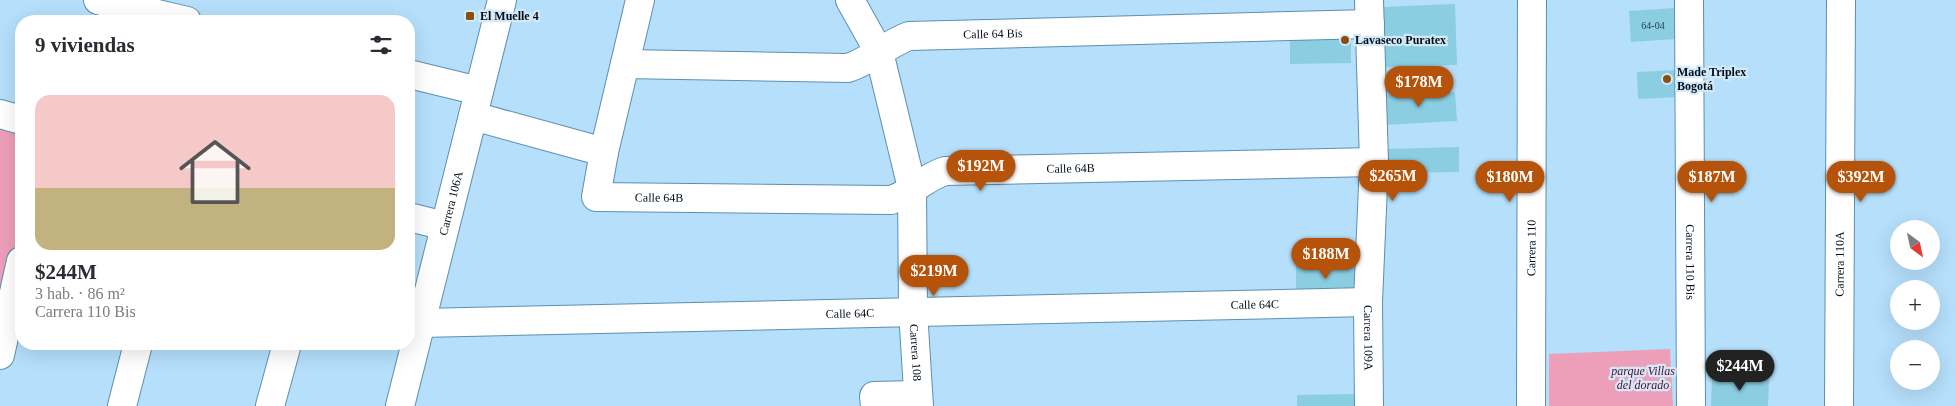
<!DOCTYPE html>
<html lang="es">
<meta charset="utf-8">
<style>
:root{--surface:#fff;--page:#f2f2f3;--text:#2b2b33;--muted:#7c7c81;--accent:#b45309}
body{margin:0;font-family:"Times New Roman",serif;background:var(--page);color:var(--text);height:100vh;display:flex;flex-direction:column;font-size:19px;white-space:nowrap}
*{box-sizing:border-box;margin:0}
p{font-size:16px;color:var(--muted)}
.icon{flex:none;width:28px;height:28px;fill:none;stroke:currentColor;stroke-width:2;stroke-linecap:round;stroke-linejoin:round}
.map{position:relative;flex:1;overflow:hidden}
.drawer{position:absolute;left:15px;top:15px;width:400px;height:335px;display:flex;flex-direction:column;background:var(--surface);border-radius:20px;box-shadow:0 5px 20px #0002}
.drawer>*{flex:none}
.needle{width:32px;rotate:147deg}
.controls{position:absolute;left:1890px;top:220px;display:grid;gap:10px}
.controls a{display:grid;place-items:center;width:50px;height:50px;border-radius:50%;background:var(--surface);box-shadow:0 5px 20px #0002;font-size:25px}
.price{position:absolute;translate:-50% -42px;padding:0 11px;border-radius:18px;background:var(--accent);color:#fff;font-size:16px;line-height:32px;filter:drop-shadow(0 1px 2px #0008)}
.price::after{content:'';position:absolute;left:50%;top:30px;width:15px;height:11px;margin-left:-8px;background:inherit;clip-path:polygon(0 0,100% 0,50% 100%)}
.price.active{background:#222;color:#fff}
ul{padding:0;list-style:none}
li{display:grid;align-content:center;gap:10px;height:265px;padding:0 20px}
li span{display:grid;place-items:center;height:155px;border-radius:15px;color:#555}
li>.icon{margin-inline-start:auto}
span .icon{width:90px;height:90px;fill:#fffc;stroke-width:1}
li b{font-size:21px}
h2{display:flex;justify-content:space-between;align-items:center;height:60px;padding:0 20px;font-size:21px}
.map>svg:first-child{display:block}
.green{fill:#ed9fb9}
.building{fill:#8bcee2}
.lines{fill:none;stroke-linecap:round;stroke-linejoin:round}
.minor-casing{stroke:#5d8faf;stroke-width:30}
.minor{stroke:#fff;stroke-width:28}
.poi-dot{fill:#8b4d10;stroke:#d4e9f7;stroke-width:2}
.labels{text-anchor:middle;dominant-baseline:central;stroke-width:4.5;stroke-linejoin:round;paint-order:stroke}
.number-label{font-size:10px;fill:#233f4d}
.poi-label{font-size:12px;font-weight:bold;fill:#000f1b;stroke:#d4e9f7;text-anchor:start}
.street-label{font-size:12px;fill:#000f1b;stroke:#d4e9f7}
.park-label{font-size:12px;font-style:italic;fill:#53092c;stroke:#d4e9f7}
</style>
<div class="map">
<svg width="1955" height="406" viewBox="0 0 1955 406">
<rect width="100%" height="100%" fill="#b5dffb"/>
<g class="green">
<path d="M0 129 21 134V227L0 314Z"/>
<path d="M1670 349 1673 406H1549V354Z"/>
</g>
<g class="building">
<path d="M1455 4 1457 65 1384 67 1382 7Z"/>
<path d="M1674 8 1676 39 1631 42 1629 11Z"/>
<path d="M1351 34V63L1290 64V35Z"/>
<path d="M1675 70 1676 97 1638 99 1637 72Z"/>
<path d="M1455 92 1457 121 1384 125 1382 95Z"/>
<path d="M1459 147V172L1387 173V149Z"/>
<rect x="1296" y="264" width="61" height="32"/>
<path d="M1712 377 1769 379 1768 406H1711Z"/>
<path d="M1354 394V406H1297V395Z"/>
</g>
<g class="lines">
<defs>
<g id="minor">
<path d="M98 0 187 21"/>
<path id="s1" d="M640 0 604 152 596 197 891 200C911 194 925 177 945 171L1374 162"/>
<path id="s2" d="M850 0 879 52 912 188 913 311 919 406"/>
<path id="s3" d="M1369 0 1374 162 1368 302 1369 406"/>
<path id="s4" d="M1689 0 1691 406"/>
<path id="s5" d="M625 64 848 68C870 61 887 44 909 36L1370 24"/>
<path d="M409 74 479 91"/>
<path d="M0 114 21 120"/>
<path d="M473 116 604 152"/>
<path d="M409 217 445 226"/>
<path id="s6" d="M421 323 1368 302"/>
<path d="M0 355 21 261"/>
<path d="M122 406 138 344"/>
<path d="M270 406 287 344"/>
<path id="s7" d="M400 406 502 0"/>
<path d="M875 406 874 396 918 395"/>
<path id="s8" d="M1531 406 1532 0"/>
<path id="s9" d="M1839 406 1841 0"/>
</g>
</defs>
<use href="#minor" class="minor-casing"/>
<use href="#minor" class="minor"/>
</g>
<g class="poi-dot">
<rect x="465" y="11" width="10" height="10" rx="2.5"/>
<circle cx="1345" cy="40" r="5"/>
<circle cx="1667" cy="79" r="5"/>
</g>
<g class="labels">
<g class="number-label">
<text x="1653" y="25">64-04</text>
</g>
<g class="poi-label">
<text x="480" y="16">El Muelle 4</text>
<text x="1355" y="40">Lavaseco Puratex</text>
<text x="1677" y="72">Made Triplex<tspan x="1677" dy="14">Bogotá</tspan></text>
</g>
<g class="street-label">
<text stroke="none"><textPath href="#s5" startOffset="376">Calle 64 Bis</textPath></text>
<text stroke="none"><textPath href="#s1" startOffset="684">Calle 64B</textPath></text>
<text stroke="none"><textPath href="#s1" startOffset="265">Calle 64B</textPath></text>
<text stroke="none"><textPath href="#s7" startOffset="209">Carrera 106A</textPath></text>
<text stroke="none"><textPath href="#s8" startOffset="158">Carrera 110</textPath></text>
<text stroke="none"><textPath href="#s4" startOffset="262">Carrera 110 Bis</textPath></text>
<text stroke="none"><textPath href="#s9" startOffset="142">Carrera 110A</textPath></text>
<text stroke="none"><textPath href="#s6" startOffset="834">Calle 64C</textPath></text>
<text stroke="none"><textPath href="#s6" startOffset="429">Calle 64C</textPath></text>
<text stroke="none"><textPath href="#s3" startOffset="338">Carrera 109A</textPath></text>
<text stroke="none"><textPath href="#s2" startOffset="364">Carrera 108</textPath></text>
</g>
<g class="park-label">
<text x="1643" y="371">parque Villas<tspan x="1643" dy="14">del dorado</tspan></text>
</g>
</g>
</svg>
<div class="controls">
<a><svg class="needle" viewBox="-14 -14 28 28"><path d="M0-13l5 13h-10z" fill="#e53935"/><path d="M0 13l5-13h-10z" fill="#7c7c81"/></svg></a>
<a>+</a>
<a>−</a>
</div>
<b class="price" style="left:1419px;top:108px">$178M</b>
<b class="price" style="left:981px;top:192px">$192M</b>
<b class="price" style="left:1393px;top:202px">$265M</b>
<b class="price" style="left:1510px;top:203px">$180M</b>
<b class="price" style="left:1712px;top:203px">$187M</b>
<b class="price" style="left:1861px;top:203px">$392M</b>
<b class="price" style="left:1326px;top:280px">$188M</b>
<b class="price" style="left:934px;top:297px">$219M</b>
<b class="price active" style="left:1740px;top:392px">$244M</b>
<section class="drawer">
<h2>9 viviendas<svg class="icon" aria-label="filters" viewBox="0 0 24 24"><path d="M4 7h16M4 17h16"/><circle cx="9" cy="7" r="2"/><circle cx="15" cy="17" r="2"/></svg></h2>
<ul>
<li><span style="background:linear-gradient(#f6c9c9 60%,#c2b280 0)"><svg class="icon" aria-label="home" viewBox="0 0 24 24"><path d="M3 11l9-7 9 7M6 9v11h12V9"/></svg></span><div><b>$244M</b><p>3 hab. · 86 m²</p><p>Carrera 110 Bis</p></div></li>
</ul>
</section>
</div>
